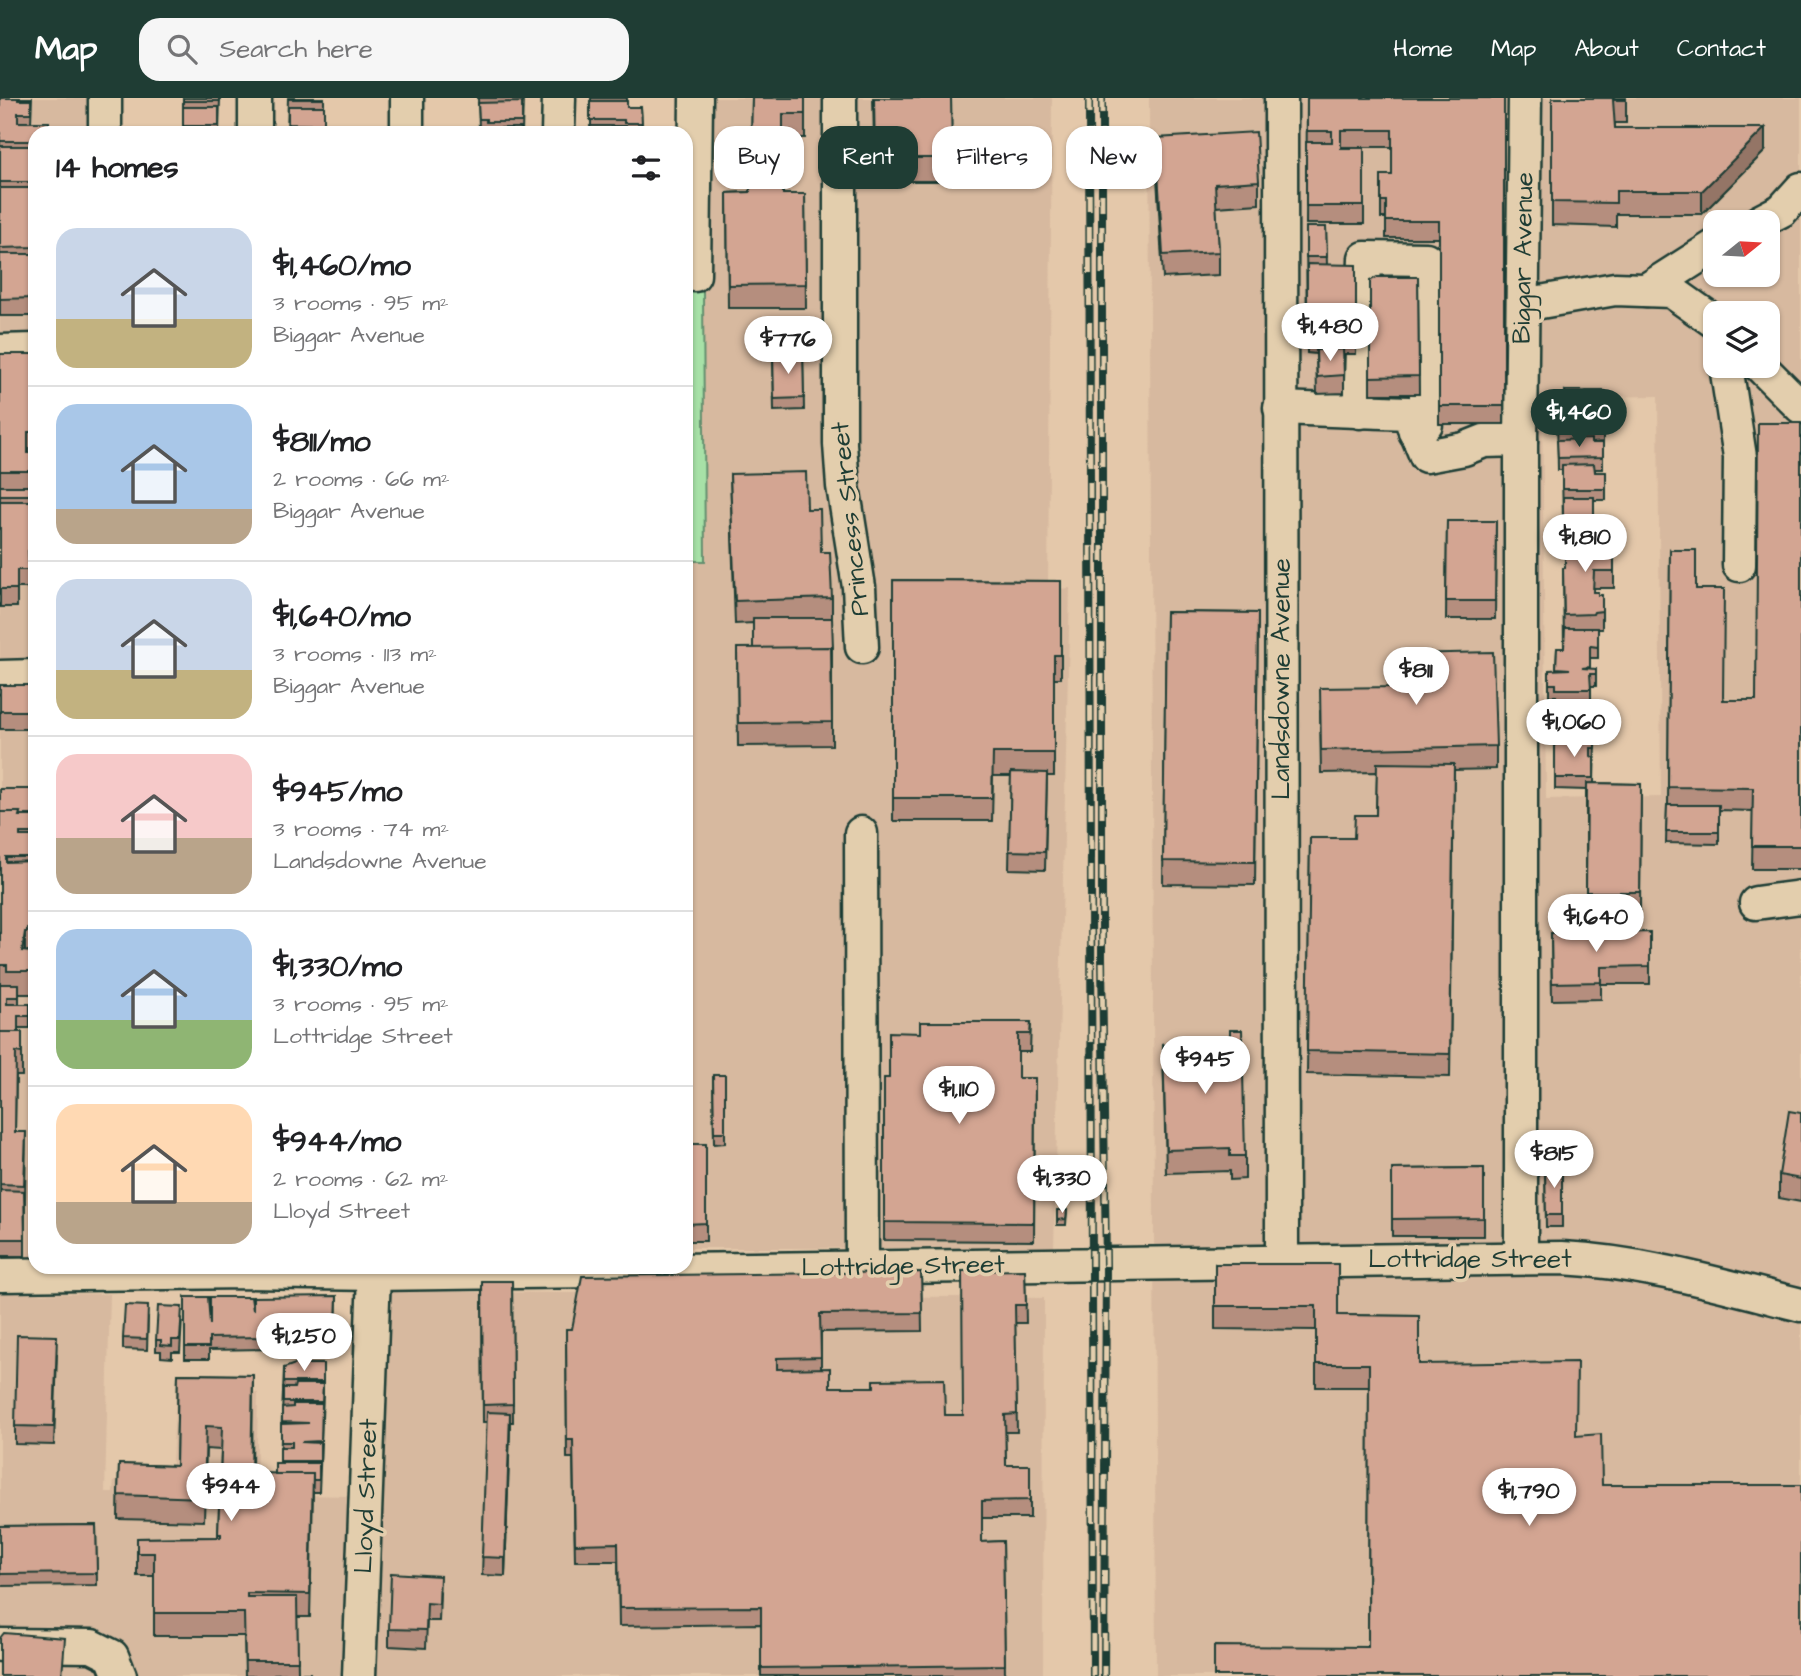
<!DOCTYPE html>
<meta charset="utf-8">
<style>
:root{--surface:#fff;--page:#f6f6f6;--text:#202124;--muted:#757577;--line:#e0e0e0;--accent:#1f3d34}
body{margin:0;font-family:"Architects Daughter",sans-serif;background:var(--page);color:var(--text);height:100vh;display:flex;flex-direction:column;font-size:26px;white-space:nowrap}
*{box-sizing:border-box;margin:0}
p{font-size:23px;color:var(--muted)}
.icon{flex:none;width:38px;height:38px;fill:none;stroke:currentColor;stroke-width:2;stroke-linecap:round;stroke-linejoin:round}
.map{position:relative;flex:1;overflow:hidden}
.panel{position:absolute;left:28px;top:28px;width:665px;height:1148px;display:flex;flex-direction:column;background:var(--surface);border-radius:21px;box-shadow:0 2px 5px #0004}
.panel>*{flex:none}
.top-card{position:absolute;left:714px;top:28px;width:665px;height:63px;display:flex;gap:14px}
.needle{width:46px;rotate:72deg}
.fabs{position:absolute;left:1703px;top:112px;display:grid;gap:14px}
.fabs a{display:grid;place-items:center;width:77px;height:77px;border-radius:14px;background:var(--surface);box-shadow:0 2px 5px #0004;font-size:35px}
.price{position:absolute;translate:-50% -60px;padding:0 16px;border-radius:24px;background:#fff;color:#222;font-size:23px;line-height:46px;filter:drop-shadow(0 2px 4px #0008)}
.price::after{content:'';position:absolute;left:50%;top:42px;width:21px;height:16px;margin-left:-10px;background:inherit;clip-path:polygon(0 0,100% 0,50% 100%)}
.price.on{background:var(--accent);color:#fff}
ul{padding:0;list-style:none}
li{display:flex;align-items:center;gap:21px;height:175px;padding:0 28px}
li+li{border-top:2px solid var(--line)}
li span{display:grid;place-items:center;flex:none;width:196px;height:140px;border-radius:21px;color:#555}
li>.icon{margin-inline-start:auto}
span .icon{width:84px;height:84px;fill:#fffc;stroke-width:1}
li b{font-size:30px}
h2{display:flex;justify-content:space-between;align-items:center;height:84px;padding:0 28px;font-size:30px}
.tag{padding:0 24px;border-radius:21px;background:var(--surface);box-shadow:0 2px 5px #0004;font-size:24px;line-height:63px}
.tag.on{background:var(--accent);color:#fff}
header{display:flex;align-items:center;gap:42px;box-sizing:border-box;height:98px;padding:0 35px;background:var(--accent);color:#fff}
header strong{font-size:33px}
nav{display:flex;gap:38px;margin-inline-start:auto;font-size:24px}
.search{width:490px;height:63px;background:var(--page);display:flex;align-items:center;gap:18px;box-sizing:border-box;padding:0 24px;border-radius:21px;color:var(--muted);font-size:26px}
.map>svg:first-child{display:block}
.built{fill:#d7b99f;fill-rule:evenodd}
.green{fill:#a7e1a7;stroke:#638f6e;stroke-width:2}
.lines{fill:none;stroke-linecap:round;stroke-linejoin:round}
.minor-casing{stroke:#1f3d34;stroke-width:37}
.minor{stroke:#e3cead;stroke-width:32}
.rail-casing{stroke:#1f3d34;stroke-width:8}
.rail{stroke:#e3cead;stroke-width:5;stroke-dasharray:16;stroke-linecap:butt}
.wall{fill:#b58e7e;stroke:#1f3d34;stroke-width:2}
.shaded-wall{fill:#947466;stroke:#1f3d34;stroke-width:2}
.building{fill:#d3a592;stroke:#1f3d34;stroke-width:2}
.labels{text-anchor:middle;dominant-baseline:central;stroke-width:7;stroke-linejoin:round;paint-order:stroke}
.street-label{font-size:26px;fill:#1f3d34;stroke:#e3cead}
</style>
<header>
<strong>Map</strong>
<div class="search"><svg class="icon" aria-label="search" viewBox="0 0 24 24"><circle cx="10" cy="10" r="6"/><path d="M15 15l6 6"/></svg>Search here</div>
<nav><a>Home</a><a>Map</a><a>About</a><a>Contact</a></nav>
</header>
<div class="map">
<svg width="1801" height="1578" viewBox="0 0 1801 1578">
<rect width="100%" height="100%" fill="#e4c8aa"/>
<filter id="ink" filterUnits="userSpaceOnUse"><feTurbulence type="fractalNoise" baseFrequency=".0143" numOctaves="2"/><feDisplacementMap in="SourceGraphic" scale="14" xChannelSelector="R" yChannelSelector="G"/><feConvolveMatrix kernelMatrix="1 2 1 2 8 2 1 2 1" color-interpolation-filters="sRGB"/></filter>
<g filter="url(#ink)">
<g class="built">
<path d="M0 0H106L107 35H35V1159H0Z"/>
<path d="M695 0H1052L1048 492 1070 490 1054 1150H686V463L705 462 703 194Z"/>
<path d="M1149 0H1801V1578H1156ZM1715 124H1768V177H1715ZM1715 215H1768V268H1715ZM1658 298 1661 699 1546 701 1542 300Z"/>
<path d="M386 1193 1044 1200 1043 1578H370Z"/>
<path d="M0 1195 110 1196 105 1394H113L114 1383H171L176 1294 258 1295 256 1396 349 1398 340 1578H0Z"/>
</g>
<path class="green" d="M686 194H703L705 463H686Z"/>
<g class="lines">
<defs>
<g id="minor">
<path d="M840 0V346L843 388 859 489 862 549"/>
<path d="M1281 0 1282 1162"/>
<path d="M105 35V0"/>
<path d="M255 35V0"/>
<path d="M407 35V0"/>
<path d="M558 35 559 0"/>
<path d="M1759 124 1782 112 1801 91"/>
<path d="M694 177 696 0"/>
<path d="M1646 192 1715 148"/>
<path d="M1523 207 1615 191 1671 193 1715 224"/>
<path d="M0 253 35 252"/>
<path d="M1726 268 1740 359 1739 467"/>
<path d="M1760 268 1801 309"/>
<path d="M1280 310 1408 315 1426 358 1464 351 1484 343 1521 342"/>
<path d="M1360 314 1365 160 1426 161V326L1415 334"/>
<path d="M0 579 35 578"/>
<path d="M861 735 862 1169"/>
<path d="M1756 805 1801 799"/>
<path d="M1521 1160V342L1525 0"/>
<path d="M0 1177 248 1174 374 1176 1562 1160C1643 1164 1722 1187 1801 1207"/>
<path d="M0 1547 92 1548 112 1558 120 1578"/>
<path d="M359 1578 374 1176"/>
</g>
</defs>
<use href="#minor" class="minor-casing"/>
<use href="#minor" class="minor"/>
<defs>
<g id="rail">
<path d="M1089 0 1093 1578"/>
<path d="M1102 0V860L1106 1167 1104 1578"/>
</g>
</defs>
<use href="#rail" class="rail-casing"/>
<use href="#rail" class="rail"/>
</g>
<g class="wall">
<path d="M0 0H32L31 24 35 35V218H0Z"/>
<path d="M183 0H220L219 35H183Z"/>
<path d="M288 0H324V35H287Z"/>
<path d="M478 0H523L522 35H474L479 30Z"/>
<path d="M591 0H627V9H641L642 35H591Z"/>
<path d="M752 0H805V40H783V96H805L806 210H728L727 95 750 94Z"/>
<path d="M873 0H951L952 83H875Z"/>
<path d="M1307 0H1504V326H1439V140H1386V120H1381V77H1392V49H1341L1364 50V126H1306Z"/>
<path d="M1552 0H1626V25H1615V30L1765 53 1702 116H1616V129L1552 127Z"/>
<path d="M1156 40 1259 83V106L1216 109 1219 154V177L1163 180 1156 63Z"/>
<path d="M1306 129H1326L1327 167H1356V256H1344V295L1317 296 1316 256 1307 255Z"/>
<path d="M1418 179 1419 296H1370V183Z"/>
<path d="M803 254 804 312 774 313 773 255Z"/>
<path d="M0 256H35V431H32H35V470H29V490H17V509H0Z"/>
<path d="M1565 293 1605 306V318H1603V344L1591 345H1603V371H1595V374H1606V402H1594V428H1606V443H1614V490H1594V494L1598 497H1602V531H1598V560H1590V570L1596 576V588H1591V602L1556 603V598H1549V572H1556L1557 550H1564L1563 470H1565V456H1561V424H1563L1562 372H1558L1557 316H1565Z"/>
<path d="M1801 325V771H1752L1753 713 1719 712V746L1666 745 1667 707H1668L1670 452 1696 491 1724 602H1756Z"/>
<path d="M730 376 807 411 821 454 832 500V647L738 648 737 550H753V525L735 526Z"/>
<path d="M1447 423H1496L1495 521H1446Z"/>
<path d="M893 482 1061 483V580H1054V678H1047L1045 772 1009 771 1011 678H993L992 723H893Z"/>
<path d="M1166 514 1258 515 1255 787 1163 786Z"/>
<path d="M1406 556 1496 648V671L1454 672 1450 979 1307 976 1310 740H1354L1376 717 1377 674 1321 675 1320 613 1397 589 1406 580Z"/>
<rect x="0" y="587" width="35" height="44"/>
<path d="M1595 642 1594 685 1641 686 1640 812 1586 811V692L1555 691V680Z"/>
<path d="M0 691H35V822H34V854L27 853 32 854 33 896H19V906H30V930H18V934H22V978H16L15 1034H26L25 1102V1158H0Z"/>
<path d="M1650 834V886H1601V901L1552 902 1551 835Z"/>
<path d="M1031 924 1030 954H1018V980H1035L1034 1143 884 1142V980H889L920 935Z"/>
<path d="M1163 947 1245 1058V1081L1230 1082V1073L1166 1075Z"/>
<path d="M713 977H725V1045L714 1046Z"/>
<path d="M1801 1015V1104L1779 1100V1077Z"/>
<rect x="686" y="1046" width="20" height="97"/>
<path d="M1562 1067V1129H1546L1545 1068Z"/>
<path d="M1484 1070V1138H1392V1071Z"/>
<path d="M1057 1112H1067L1066 1127H1057Z"/>
<path d="M1215 1166 1338 1217 1419 1218 1368 1549 1369 1289H1316V1232L1215 1231Z"/>
<path d="M1025 1172 1026 1225H1015L1017 1334H1005L1006 1367H1030V1420H982V1444L1003 1443 1005 1578H761V1526L619 1528 618 1463H575L573 1360H567L566 1231H572L921 1174 922 1233 821 1234V1270L830 1289 945 1317H963Z"/>
<path d="M482 1183H512L513 1324H510L505 1478 482 1477 487 1324H483Z"/>
<path d="M337 1198 336 1238H332V1250L209 1252V1261H185V1199L210 1227 253 1212Z"/>
<path d="M148 1220 147 1252 123 1251V1240Z"/>
<path d="M182 1221 180 1254H172V1260L161 1259V1253H156V1242Z"/>
<path d="M57 1256 54 1347 15 1346V1328Z"/>
<path d="M323 1266V1296L319 1394H313L310 1519H297L298 1575 311 1578H245L244 1538H154V1478H137V1440L218 1439 221 1352 206 1351 204 1423 118 1421 119 1366 176 1368 178 1276 253 1277 252 1375 275 1376 280 1365 284 1270Z"/>
<path d="M96 1427 97 1487 0 1488V1428Z"/>
<path d="M440 1495 439 1523H427L426 1550 389 1548V1531Z"/>
</g>
<g class="shaded-wall">
<path d="M1765 30V53L1702 116V93Z"/>
<path d="M25 834V857L22 853Z"/>
<path d="M510 1315V1332L505 1478V1460Z"/>
</g>
<g class="building">
<path d="M0 0H18V2H31V15H18V24H49V35H35V43H0Z"/>
<rect x="183" y="0" width="37" height="3"/>
<rect x="288" y="0" width="36" height="1"/>
<path d="M752 0H805V16H783V96H805L806 186 728 187 727 95 750 94Z"/>
<path d="M874 0H951L952 60H875Z"/>
<path d="M1307 0H1504V308H1439V123H1386V103H1381V77H1392V32H1341V50H1364V108H1306V44H1332V33H1307Z"/>
<path d="M1552 0H1626V2H1613L1615 30H1765L1702 93H1616V105L1552 104Z"/>
<path d="M590 3H627V9H641L642 25H624V22H590Z"/>
<path d="M522 4V24H486V21H479L478 5Z"/>
<path d="M288 8H324V27L288 26Z"/>
<rect x="183" y="9" width="36" height="19"/>
<path d="M590 28H626V35H591Z"/>
<rect x="474" y="30" width="47" height="5"/>
<rect x="287" y="33" width="37" height="2"/>
<rect x="183" y="34" width="36" height="1"/>
<path d="M1256 34 1259 83 1215 86 1219 154 1163 157 1156 40Z"/>
<rect x="0" y="48" width="35" height="36"/>
<path d="M0 90H35V149L0 150Z"/>
<path d="M1306 129H1326L1327 159H1306Z"/>
<path d="M0 156H35V200L0 201Z"/>
<path d="M1307 166 1356 167V238H1307Z"/>
<path d="M1377 179H1418L1419 278 1370 279V183Z"/>
<path d="M1343 251 1344 277 1317 279 1316 252Z"/>
<path d="M803 254 804 300 774 301 773 255Z"/>
<path d="M0 256H35V343L34 334H28V355H35V373H0Z"/>
<path d="M1565 293H1605V306H1593V313L1565 314Z"/>
<path d="M1603 315V332L1557 334V316Z"/>
<path d="M1758 325H1801V748H1752L1753 690 1668 689 1670 452H1696V491H1724L1723 602H1756Z"/>
<path d="M1591 341V345H1603V359L1558 360 1557 342Z"/>
<path d="M1594 366 1595 374H1606V391H1562V367Z"/>
<path d="M806 374 807 411H820L821 454H830L832 500 735 503 730 376Z"/>
<rect x="0" y="388" width="35" height="9"/>
<rect x="1563" y="399" width="31" height="23"/>
<path d="M0 403H31V409H35V413H32V431H35V453H28L29 472H17V491H0Z"/>
<path d="M1447 423H1496L1495 503H1446Z"/>
<path d="M1561 424H1594V428H1606V439H1599V443L1565 442V444H1561Z"/>
<path d="M1565 442 1614 443V473H1594L1593 494H1598V497H1602V513L1594 514 1593 516 1564 517 1563 470H1565Z"/>
<path d="M893 482 1061 483V557H1054V655H993L992 700H893Z"/>
<path d="M1166 514 1258 515 1255 764 1163 763Z"/>
<path d="M753 520H832L833 550H753Z"/>
<path d="M1565 530H1598V549L1590 548V569L1582 570 1596 571V576H1590L1591 591H1556V586H1549V572L1570 571 1556 570 1557 550H1564Z"/>
<path d="M831 549 832 624 738 625 737 550Z"/>
<path d="M1493 554 1496 648 1321 652 1320 590 1397 589V580H1406V556Z"/>
<rect x="0" y="587" width="35" height="26"/>
<path d="M1555 641 1595 642V650H1591V658L1594 660V680H1555Z"/>
<path d="M1377 665 1454 666 1450 956 1307 953 1310 740H1354L1355 717H1376Z"/>
<path d="M1011 674 1047 675 1045 754 1009 753Z"/>
<path d="M1587 685 1641 686 1640 794H1586Z"/>
<path d="M0 691H35V717H19L20 714H0Z"/>
<path d="M1667 707H1719V734H1666Z"/>
<path d="M0 714H20L19 718H35V735H20V738H35V759H6V764L35 763 34 830H27V834H25L22 853 32 854 33 873H7V867H0Z"/>
<path d="M1650 834V868L1601 869V884L1552 885 1551 835Z"/>
<path d="M0 886H19V899H7V906H30V918H18V934H0Z"/>
<path d="M920 924H1031L1030 936H1018V980H1035L1034 1125 884 1124V980H889V934L920 935Z"/>
<path d="M1230 932H1242L1245 1058H1230V1050L1166 1052 1163 947 1230 945Z"/>
<path d="M0 934H22V955L16 954 15 1034H26L24 1087 0 1086Z"/>
<path d="M713 977H725V1034H714Z"/>
<path d="M1789 1013 1801 1015V1081L1779 1077Z"/>
<path d="M686 1046H706V1125L686 1126Z"/>
<path d="M1562 1067V1117H1546L1545 1068Z"/>
<path d="M1484 1070V1120L1392 1121V1071Z"/>
<path d="M0 1092 24 1093 25 1141H0Z"/>
<path d="M1057 1112H1067L1066 1121 1057 1122Z"/>
<path d="M1215 1166H1338V1217L1419 1218V1266L1577 1264 1576 1338 1601 1336 1602 1387H1801V1578H1214V1548L1368 1549 1369 1266H1316V1208H1215Z"/>
<path d="M1025 1172 1026 1207H1015L1017 1316 1005 1317 1006 1367H1030V1402L982 1403V1444L1003 1443 1005 1567 761 1570V1509L619 1510 618 1445 575 1446 573 1342H567L566 1231H572L582 1178 921 1174 922 1215 820 1216 821 1259 777 1260V1271L830 1270V1289H874V1282L944 1281 945 1317H963L962 1173Z"/>
<path d="M482 1183H512L513 1306 483 1307Z"/>
<path d="M337 1198 336 1226H332V1238L209 1240V1249H185V1199H208L210 1227V1199H251L253 1212V1199Z"/>
<path d="M125 1207 148 1208 147 1241 123 1240Z"/>
<path d="M158 1208 182 1209 180 1242H172V1248L161 1247V1242H156Z"/>
<path d="M17 1237 57 1238 54 1329 15 1328Z"/>
<path d="M295 1266H323V1284H284V1270Z"/>
<path d="M178 1276 253 1277 251 1375 313 1376 310 1496 247 1495V1499H297L298 1563H245L244 1515H154V1455H137V1440L221 1439V1436H218L222 1329 206 1328 204 1400 118 1397 119 1366 176 1368Z"/>
<path d="M295 1286H323L322 1304H283V1290H294Z"/>
<path d="M293 1306H322L321 1343 301 1344 320 1345V1363H280V1349H292V1344H281V1326L309 1325 282 1324V1310L293 1309Z"/>
<path d="M487 1314 510 1315 505 1460 482 1459Z"/>
<path d="M275 1365H319V1382H313V1376H275Z"/>
<path d="M96 1427 97 1475 0 1476V1428Z"/>
<path d="M391 1475 440 1478 439 1506 427 1505 426 1532 389 1531Z"/>
<path d="M4 1535 65 1540 62 1578H0V1540Z"/>
<path d="M310 1575 311 1578H274V1576Z"/>
</g>
</g>
<g class="labels">
<g class="street-label">
<text transform="translate(1523 160) rotate(-89)">Biggar Avenue</text>
<text transform="translate(850 421) rotate(-96)">Princess Street</text>
<text transform="translate(1281 581) rotate(-90)">Landsdowne Avenue</text>
<text x="1470" y="1161">Lottridge Street</text>
<text transform="translate(903 1168) rotate(-1)">Lottridge Street</text>
<text transform="translate(366 1398) rotate(-88)">Lloyd Street</text>
</g>
</g>
</svg>
<div class="fabs">
<a><svg class="needle" viewBox="-14 -14 28 28"><path d="M0-13l5 13h-10z" fill="#e53935"/><path d="M0 13l5-13h-10z" fill="#757577"/></svg></a>
<a><svg class="icon" aria-label="layers" viewBox="0 0 24 24"><path d="M12 4l9 5-9 5-9-5zM3 14l9 5 9-5"/></svg></a>
</div>
<b class="price" style="left:1330px;top:265px">$1,480</b>
<b class="price" style="left:788px;top:278px">$776</b>
<b class="price on" style="left:1579px;top:351px">$1,460</b>
<b class="price" style="left:1585px;top:476px">$1,810</b>
<b class="price" style="left:1416px;top:609px">$811</b>
<b class="price" style="left:1574px;top:661px">$1,060</b>
<b class="price" style="left:1596px;top:856px">$1,640</b>
<b class="price" style="left:1205px;top:998px">$945</b>
<b class="price" style="left:959px;top:1028px">$1,110</b>
<b class="price" style="left:1554px;top:1092px">$815</b>
<b class="price" style="left:1062px;top:1117px">$1,330</b>
<b class="price" style="left:304px;top:1275px">$1,250</b>
<b class="price" style="left:231px;top:1425px">$944</b>
<b class="price" style="left:1529px;top:1430px">$1,790</b>
<div class="top-card">
<a class="tag">Buy</a>
<a class="tag on">Rent</a>
<a class="tag">Filters</a>
<a class="tag">New</a>
</div>
<section class="panel">
<h2>14 homes<svg class="icon" aria-label="filters" viewBox="0 0 24 24"><path d="M4 7h16M4 17h16"/><circle cx="9" cy="7" r="2"/><circle cx="15" cy="17" r="2"/></svg></h2>
<ul>
<li><span style="background:linear-gradient(#c9d6e8 65%,#c2b280 0)"><svg class="icon" aria-label="home" viewBox="0 0 24 24"><path d="M3 11l9-7 9 7M6 9v11h12V9"/></svg></span><div><b>$1,460/mo</b><p>3 rooms · 95 m²</p><p>Biggar Avenue</p></div></li>
<li><span style="background:linear-gradient(#a9c7e8 75%,#b9a48a 0)"><svg class="icon" aria-label="home" viewBox="0 0 24 24"><path d="M3 11l9-7 9 7M6 9v11h12V9"/></svg></span><div><b>$811/mo</b><p>2 rooms · 66 m²</p><p>Biggar Avenue</p></div></li>
<li><span style="background:linear-gradient(#c9d6e8 65%,#c2b280 0)"><svg class="icon" aria-label="home" viewBox="0 0 24 24"><path d="M3 11l9-7 9 7M6 9v11h12V9"/></svg></span><div><b>$1,640/mo</b><p>3 rooms · 113 m²</p><p>Biggar Avenue</p></div></li>
<li><span style="background:linear-gradient(#f6c9c9 60%,#b9a48a 0)"><svg class="icon" aria-label="home" viewBox="0 0 24 24"><path d="M3 11l9-7 9 7M6 9v11h12V9"/></svg></span><div><b>$945/mo</b><p>3 rooms · 74 m²</p><p>Landsdowne Avenue</p></div></li>
<li><span style="background:linear-gradient(#a9c7e8 65%,#8fb573 0)"><svg class="icon" aria-label="home" viewBox="0 0 24 24"><path d="M3 11l9-7 9 7M6 9v11h12V9"/></svg></span><div><b>$1,330/mo</b><p>3 rooms · 95 m²</p><p>Lottridge Street</p></div></li>
<li><span style="background:linear-gradient(#ffd9b3 70%,#b9a48a 0)"><svg class="icon" aria-label="home" viewBox="0 0 24 24"><path d="M3 11l9-7 9 7M6 9v11h12V9"/></svg></span><div><b>$944/mo</b><p>2 rooms · 62 m²</p><p>Lloyd Street</p></div></li>
</ul>
</section>
</div>
